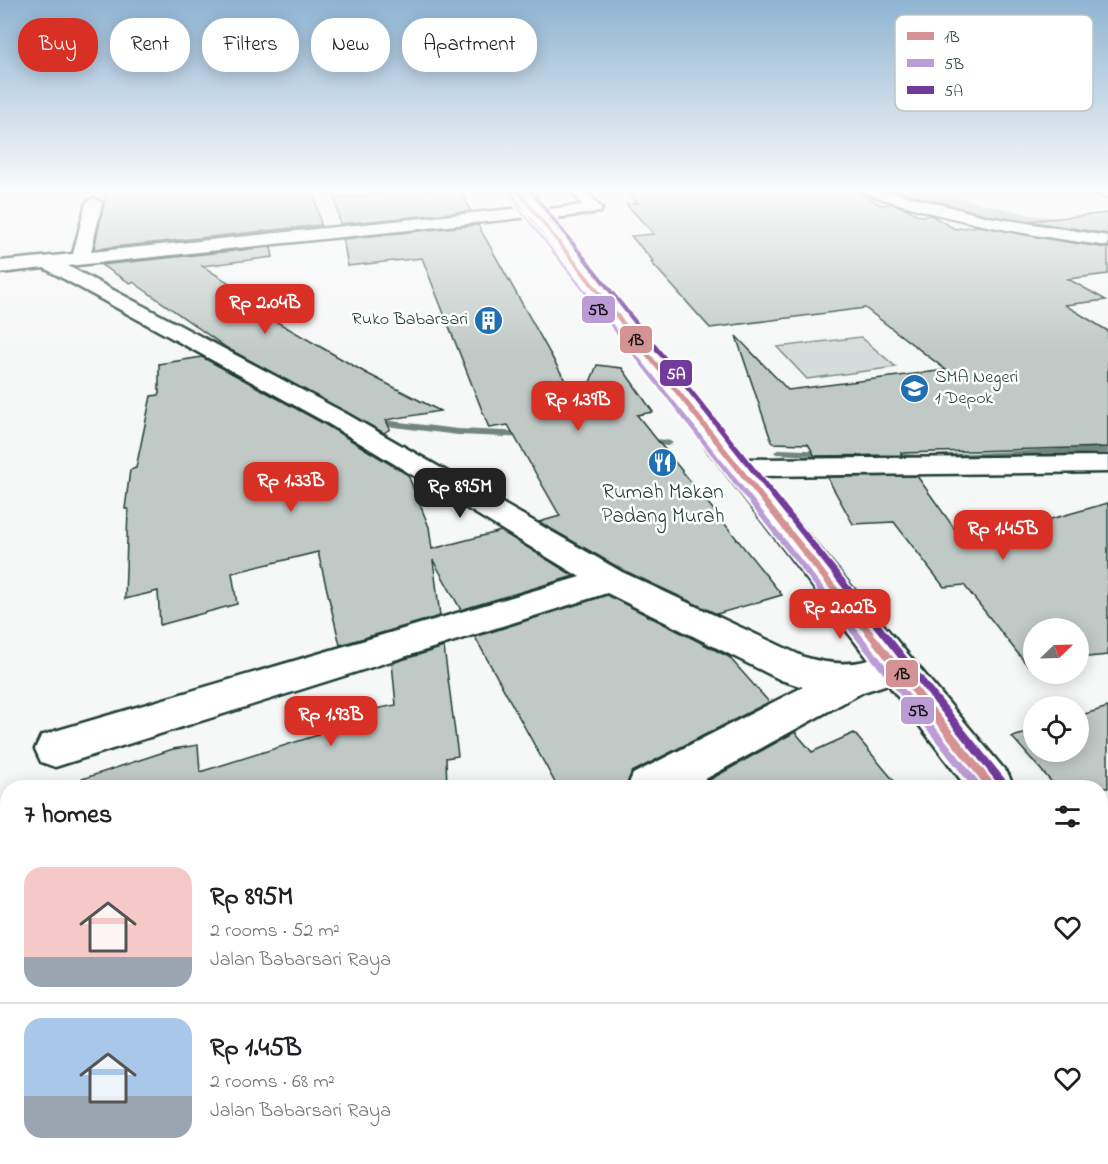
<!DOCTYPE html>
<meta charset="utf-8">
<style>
:root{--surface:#fff;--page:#f2f2f2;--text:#202124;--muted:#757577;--line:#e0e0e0;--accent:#d93025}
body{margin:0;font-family:"Indie Flower",sans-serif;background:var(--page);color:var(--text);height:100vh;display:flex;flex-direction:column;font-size:22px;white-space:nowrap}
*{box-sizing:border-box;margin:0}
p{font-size:20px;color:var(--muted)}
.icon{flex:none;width:33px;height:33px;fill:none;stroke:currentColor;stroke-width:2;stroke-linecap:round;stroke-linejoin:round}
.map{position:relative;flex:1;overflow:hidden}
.drawer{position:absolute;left:0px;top:780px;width:1108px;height:384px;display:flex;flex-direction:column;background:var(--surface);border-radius:24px 24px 0 0;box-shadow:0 3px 15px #0003}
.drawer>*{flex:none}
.top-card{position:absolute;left:18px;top:18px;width:600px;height:54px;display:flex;gap:12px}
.needle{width:39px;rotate:67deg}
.buttons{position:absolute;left:1023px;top:618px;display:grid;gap:12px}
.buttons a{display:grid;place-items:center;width:66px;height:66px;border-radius:50%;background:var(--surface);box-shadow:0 3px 15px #0003;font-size:30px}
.price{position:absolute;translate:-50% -51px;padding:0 14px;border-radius:12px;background:var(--accent);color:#fff;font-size:20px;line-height:39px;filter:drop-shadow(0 2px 3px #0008)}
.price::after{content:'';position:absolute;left:50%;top:36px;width:18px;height:14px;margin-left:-9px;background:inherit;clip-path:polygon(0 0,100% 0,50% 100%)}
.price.active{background:#222;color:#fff}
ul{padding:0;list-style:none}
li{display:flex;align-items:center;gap:18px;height:150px;padding:0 24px}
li+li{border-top:2px solid var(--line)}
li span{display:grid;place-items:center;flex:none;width:168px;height:120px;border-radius:18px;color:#555}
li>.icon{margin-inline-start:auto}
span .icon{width:72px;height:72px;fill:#fffc;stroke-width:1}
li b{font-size:26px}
h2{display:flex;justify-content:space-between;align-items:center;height:72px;padding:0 24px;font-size:26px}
.pill{padding:0 21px;border-radius:24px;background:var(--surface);box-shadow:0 3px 15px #0003;font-size:21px;line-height:54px}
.pill.active{background:var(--accent);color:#fff}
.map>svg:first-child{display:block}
.green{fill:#d6dcdb;stroke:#7a8c88;stroke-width:1.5}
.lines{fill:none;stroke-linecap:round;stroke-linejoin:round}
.stream{fill:#72857f;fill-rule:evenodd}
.canal{fill:#aab5b1;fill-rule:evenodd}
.building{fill:#c0c9c6;stroke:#1f3d34;stroke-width:1.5}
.minor-casing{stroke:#1f3d34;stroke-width:5}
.major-casing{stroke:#1f3d34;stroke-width:5}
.minor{fill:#fff;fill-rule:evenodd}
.major{fill:#fff;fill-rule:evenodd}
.bus-1-casing{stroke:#fff;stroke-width:4}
.bus-2-casing{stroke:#fff;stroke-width:4}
.bus-3-casing{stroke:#fff;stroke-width:4}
.bus-1{fill:#d59294;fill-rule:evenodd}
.bus-2{fill:#bb9cd5;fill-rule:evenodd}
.bus-3{fill:#723a9b;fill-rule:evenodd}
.labels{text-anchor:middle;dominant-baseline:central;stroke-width:5;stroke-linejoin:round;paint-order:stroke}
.far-poi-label{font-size:18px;fill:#1f3d34;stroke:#fff;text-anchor:end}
.poi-label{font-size:21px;fill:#1f3d34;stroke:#fff}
.key{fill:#fff;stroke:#bcc5c2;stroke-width:1.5}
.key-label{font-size:16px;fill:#1f3d34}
.line-badge{stroke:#fff;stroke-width:2}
.badge-label{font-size:16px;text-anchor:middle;font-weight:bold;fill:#fff}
.pale-badge-label{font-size:16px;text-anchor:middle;font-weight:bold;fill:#111}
</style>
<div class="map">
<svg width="1108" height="1164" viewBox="0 0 1108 1164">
<rect width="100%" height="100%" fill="#f6f7f7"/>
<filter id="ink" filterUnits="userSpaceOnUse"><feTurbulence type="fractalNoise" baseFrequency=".0167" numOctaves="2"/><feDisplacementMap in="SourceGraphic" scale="12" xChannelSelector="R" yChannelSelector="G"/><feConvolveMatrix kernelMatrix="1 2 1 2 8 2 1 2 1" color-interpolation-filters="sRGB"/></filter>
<g filter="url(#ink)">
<path class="green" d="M861 337 896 367 807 379 777 347Z"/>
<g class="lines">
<g class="stream">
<path d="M341 415 458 429 531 432 536 435 531 438 458 435 337 420 336 418Z"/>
<path d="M640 438 668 440 673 443 668 446 636 443V439Z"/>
<path d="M1108 447V453L925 461 849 458 843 455 849 452 925 455Z"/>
<path d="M780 449 830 451 836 454 830 457 776 454 774 452Z"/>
</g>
<path class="canal" d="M889 190H927L1031 215 1108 224V240L1031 229 892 195Z"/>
</g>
<g class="building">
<path d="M107 190H313L321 225 94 249Z"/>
<path d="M395 190H460L471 211 340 224 335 198 396 192Z"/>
<path d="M630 190H853L881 205 892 204 905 208 920 216 931 215 955 229 978 226 1108 248V274L1068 279 1106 300 1065 305 1108 331V447L901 453 902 455 815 456 808 444 772 443 736 336 788 390 946 370 865 308 710 328 651 262H654L631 236 654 234 626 204 638 203 628 194H634Z"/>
<path d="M1108 213V234L1028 221Z"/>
<path d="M478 225 580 407 597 365 622 368 653 412 637 415 782 595 717 614 623 570 539 522 560 516 508 425 489 428 422 258 348 266 343 239Z"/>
<path d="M271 247 273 257 202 266 268 307 258 311 366 373 440 411 386 420 390 429 384 433 227 348 133 282 130 283 101 265Z"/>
<path d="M202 357 326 425 408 475 429 527 432 549 501 531 574 576 461 610 433 560 440 616 340 645 318 552 232 573 237 604 160 625 158 591 125 599 128 509H125L130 470 136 468 151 396 159 395V364Z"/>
<path d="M917 476 959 535 1019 528 1108 503V655L1078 658V628H1034V664L1027 665 964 585 944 587 894 522 853 524 827 477Z"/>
<path d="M607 595 729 657 769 702 632 772 625 788H558L475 637Z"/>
<path d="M444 647 458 756 446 758 447 788H80L79 780 173 749 198 745 200 772 318 735V720L396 705 392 663Z"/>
<path d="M1108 707V788H1057L1012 737 1034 731V752H1078V716Z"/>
<path d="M795 732 812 752 854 733 900 788H695Z"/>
</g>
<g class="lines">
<defs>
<g id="minor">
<path d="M510 190H525L542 210 582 205 570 190H585L602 209 600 212 548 219 720 429 724 435 720 441 711 443 702 441 530 217 68 266 345 413 622 572 804 657C827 664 847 666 869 660L719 464 715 458 719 452C731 449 737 450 745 459L1108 456V472L759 476 1008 774 1014 788H967L888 684 863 692 689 788H627L633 774 803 687 781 680 607 593 55 767 41 762 35 749 41 736 55 731 580 577 327 423 44 268 0 273V261L73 254 86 203 94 198 102 203 91 252 523 208Z"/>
<path d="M862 190H885L988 217 1108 236V246C1025 235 944 220 865 193Z"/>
<path d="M1092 190H1108V198L1095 193Z"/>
<path d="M1101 896 1108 899V953L1101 950Z"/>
</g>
<path id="major" d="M711 427C725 431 734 446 743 458L739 464C716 469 709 452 698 435L702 429Z"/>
</defs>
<use href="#minor" class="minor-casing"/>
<use href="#major" class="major-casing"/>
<use href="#minor" class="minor"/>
<use href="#major" class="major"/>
<defs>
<path id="bus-1" d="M515 190H519L998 788H987Z"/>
<path id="bus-2" d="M508 196H510L984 788H973Z"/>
<path id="bus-3" d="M528 190H532L1004 778 1006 781 1004 784 1001 785 998 784Z"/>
</defs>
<use href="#bus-1" class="bus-1-casing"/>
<use href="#bus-2" class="bus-2-casing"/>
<use href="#bus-3" class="bus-3-casing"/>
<use href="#bus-1" class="bus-1"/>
<use href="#bus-2" class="bus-2"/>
<use href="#bus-3" class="bus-3"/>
</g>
</g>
<linearGradient id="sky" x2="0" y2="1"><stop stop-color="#8fb4d2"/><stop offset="0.54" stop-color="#fbfbfb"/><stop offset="1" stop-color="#fbfbfb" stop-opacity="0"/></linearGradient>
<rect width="1108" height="353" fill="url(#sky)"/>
<defs>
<symbol id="building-disc" viewBox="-11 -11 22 22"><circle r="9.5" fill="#1f6fb2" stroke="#fff"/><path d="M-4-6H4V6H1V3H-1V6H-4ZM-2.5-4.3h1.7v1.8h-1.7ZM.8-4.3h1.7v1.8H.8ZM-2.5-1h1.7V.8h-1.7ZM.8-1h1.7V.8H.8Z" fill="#fff"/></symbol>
<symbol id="school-disc" viewBox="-11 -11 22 22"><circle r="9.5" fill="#1f6fb2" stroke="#fff"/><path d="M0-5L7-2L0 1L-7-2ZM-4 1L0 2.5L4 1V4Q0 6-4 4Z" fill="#fff"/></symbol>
<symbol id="restaurant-disc" viewBox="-11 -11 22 22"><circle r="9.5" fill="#1f6fb2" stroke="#fff"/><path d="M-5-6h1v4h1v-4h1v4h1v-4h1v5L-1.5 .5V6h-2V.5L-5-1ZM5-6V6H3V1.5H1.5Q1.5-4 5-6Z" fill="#fff"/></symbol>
</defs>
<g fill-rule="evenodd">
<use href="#building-disc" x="472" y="304" width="33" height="33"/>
<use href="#school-disc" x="898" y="372" width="33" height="33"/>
<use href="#restaurant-disc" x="646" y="446" width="33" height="33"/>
</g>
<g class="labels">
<g class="far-poi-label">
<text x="468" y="320">Ruko Babarsari</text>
<text x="935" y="378" text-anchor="start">SMA Negeri<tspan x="935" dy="21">1 Depok</tspan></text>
</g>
<g class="poi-label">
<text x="663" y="493">Rumah Makan<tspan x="663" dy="24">Padang Murah</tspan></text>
</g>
</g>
<rect x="895" y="15" width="198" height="96" rx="9" class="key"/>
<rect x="907" y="32" width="27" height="8" fill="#d59294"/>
<rect x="907" y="59" width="27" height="8" fill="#bb9cd5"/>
<rect x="907" y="86" width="27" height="8" fill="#723a9b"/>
<g class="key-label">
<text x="944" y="42">1B</text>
<text x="944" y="69">5B</text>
<text x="944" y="96">5A</text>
</g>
<g class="line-badge">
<rect x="581" y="295" width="35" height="29" rx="6" fill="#bb9cd5"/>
<rect x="619" y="325" width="34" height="29" rx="6" fill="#d59294"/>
<rect x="659" y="359" width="34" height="28" rx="6" fill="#723a9b"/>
<rect x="885" y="659" width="34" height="29" rx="6" fill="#d59294"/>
<rect x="900" y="696" width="35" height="29" rx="6" fill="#bb9cd5"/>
</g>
<g class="badge-label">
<text x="676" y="379">5A</text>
</g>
<g class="pale-badge-label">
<text x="598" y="315">5B</text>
<text x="636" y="345">1B</text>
<text x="902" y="679">1B</text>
<text x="918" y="716">5B</text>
</g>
</svg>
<div class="buttons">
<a><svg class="needle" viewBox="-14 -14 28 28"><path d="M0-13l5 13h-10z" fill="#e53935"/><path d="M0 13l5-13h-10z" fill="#757577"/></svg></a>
<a><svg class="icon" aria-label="locate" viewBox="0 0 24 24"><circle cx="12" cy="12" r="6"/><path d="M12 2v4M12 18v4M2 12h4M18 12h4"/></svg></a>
</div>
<b class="price" style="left:265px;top:335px">Rp 2.04B</b>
<b class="price" style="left:578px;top:432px">Rp 1.39B</b>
<b class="price" style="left:291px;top:513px">Rp 1.33B</b>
<b class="price active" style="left:460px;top:519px">Rp 895M</b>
<b class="price" style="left:1003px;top:561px">Rp 1.45B</b>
<b class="price" style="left:840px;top:640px">Rp 2.02B</b>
<b class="price" style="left:331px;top:747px">Rp 1.93B</b>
<div class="top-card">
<a class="pill active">Buy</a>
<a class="pill">Rent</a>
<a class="pill">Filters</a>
<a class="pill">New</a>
<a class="pill">Apartment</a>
</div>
<section class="drawer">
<h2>7 homes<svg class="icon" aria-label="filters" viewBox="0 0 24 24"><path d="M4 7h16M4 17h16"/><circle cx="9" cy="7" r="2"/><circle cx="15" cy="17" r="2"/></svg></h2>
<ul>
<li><span style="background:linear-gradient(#f6c9c9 75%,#9aa5b1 0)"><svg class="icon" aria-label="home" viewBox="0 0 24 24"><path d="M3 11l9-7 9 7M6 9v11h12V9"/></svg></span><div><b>Rp 895M</b><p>2 rooms · 52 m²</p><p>Jalan Babarsari Raya</p></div><svg class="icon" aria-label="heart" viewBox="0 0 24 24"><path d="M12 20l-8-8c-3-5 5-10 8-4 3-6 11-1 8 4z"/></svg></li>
<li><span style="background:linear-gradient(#a9c7e8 65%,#9aa5b1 0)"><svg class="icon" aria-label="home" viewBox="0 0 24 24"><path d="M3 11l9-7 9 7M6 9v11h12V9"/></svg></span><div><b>Rp 1.45B</b><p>2 rooms · 68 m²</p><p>Jalan Babarsari Raya</p></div><svg class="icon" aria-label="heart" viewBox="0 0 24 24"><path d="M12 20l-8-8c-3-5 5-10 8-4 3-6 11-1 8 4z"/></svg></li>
</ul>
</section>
</div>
